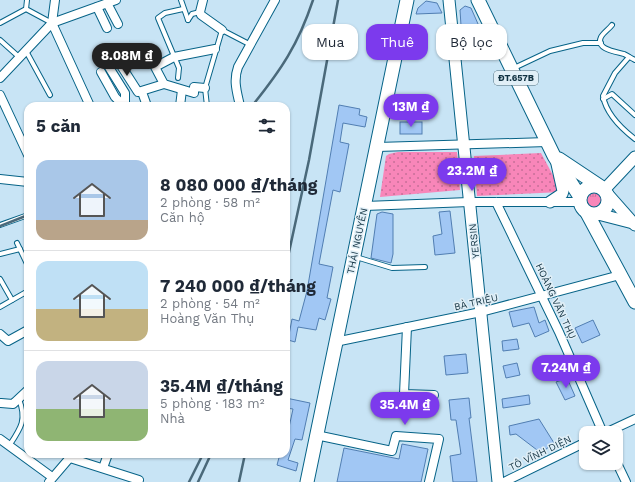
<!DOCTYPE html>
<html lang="vi">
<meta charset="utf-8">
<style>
:root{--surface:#fff;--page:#f2f2f3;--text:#1f2937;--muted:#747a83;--line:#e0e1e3;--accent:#7c3aed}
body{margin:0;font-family:"Work Sans",sans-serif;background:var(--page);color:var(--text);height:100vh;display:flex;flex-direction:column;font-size:15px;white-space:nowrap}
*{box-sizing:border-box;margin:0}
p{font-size:13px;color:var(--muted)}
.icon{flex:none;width:22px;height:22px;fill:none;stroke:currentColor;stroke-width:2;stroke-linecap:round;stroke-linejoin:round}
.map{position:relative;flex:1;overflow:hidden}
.drawer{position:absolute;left:24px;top:102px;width:266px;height:356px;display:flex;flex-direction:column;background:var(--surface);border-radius:12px;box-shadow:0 1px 3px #0004}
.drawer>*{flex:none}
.top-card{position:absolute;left:302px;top:24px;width:273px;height:36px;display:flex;gap:8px}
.fabs{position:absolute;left:579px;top:426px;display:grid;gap:8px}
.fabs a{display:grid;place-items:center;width:44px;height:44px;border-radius:8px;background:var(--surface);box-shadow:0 1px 3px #0004;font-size:20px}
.price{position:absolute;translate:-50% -34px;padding:0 9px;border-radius:14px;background:var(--accent);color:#fff;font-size:13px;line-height:26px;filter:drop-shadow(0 1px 2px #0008)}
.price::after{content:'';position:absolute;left:50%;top:24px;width:12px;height:9px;margin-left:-6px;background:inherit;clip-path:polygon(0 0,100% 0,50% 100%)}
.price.active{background:#222;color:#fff}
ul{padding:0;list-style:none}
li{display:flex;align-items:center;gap:12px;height:100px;padding:0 12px}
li+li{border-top:1px solid var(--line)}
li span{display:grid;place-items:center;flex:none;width:112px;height:80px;border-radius:12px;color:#555}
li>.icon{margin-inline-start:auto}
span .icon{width:48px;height:48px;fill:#fffc;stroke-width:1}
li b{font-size:17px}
h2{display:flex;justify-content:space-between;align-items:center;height:48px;padding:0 12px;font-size:17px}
.tag{padding:0 14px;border-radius:12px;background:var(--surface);box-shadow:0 1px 3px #0004;font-size:14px;line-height:36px}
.tag.active{background:var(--accent);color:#fff}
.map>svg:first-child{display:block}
.grass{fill:url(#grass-tufts)}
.park{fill:url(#park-dots)}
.building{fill:#a1c7f4;stroke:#517eb2}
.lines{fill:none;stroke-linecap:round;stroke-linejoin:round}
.service-casing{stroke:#066387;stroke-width:6}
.minor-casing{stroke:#066387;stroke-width:10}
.tertiary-casing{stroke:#066387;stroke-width:13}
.primary-casing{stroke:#066387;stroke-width:15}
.service{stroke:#fff;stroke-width:4}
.minor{stroke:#fff;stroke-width:8}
.tertiary{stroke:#fff;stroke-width:11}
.primary{stroke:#fff;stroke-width:13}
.rail{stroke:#4a697a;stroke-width:2.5}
.labels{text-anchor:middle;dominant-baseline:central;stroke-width:3;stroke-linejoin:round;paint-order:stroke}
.shield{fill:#e1eff7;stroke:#4f6b78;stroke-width:1}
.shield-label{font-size:9px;font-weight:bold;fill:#113242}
.street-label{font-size:10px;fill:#113242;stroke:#e1eff7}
</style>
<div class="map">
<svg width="635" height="482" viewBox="0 0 635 482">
<defs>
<pattern id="grass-tufts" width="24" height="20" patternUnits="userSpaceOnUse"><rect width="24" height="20" fill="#f886b9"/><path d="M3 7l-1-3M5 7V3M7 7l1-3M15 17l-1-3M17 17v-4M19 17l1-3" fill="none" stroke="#c76e98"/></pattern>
<pattern id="park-dots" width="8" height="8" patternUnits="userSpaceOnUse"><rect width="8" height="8" fill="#f886b9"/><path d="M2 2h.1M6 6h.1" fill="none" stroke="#c76e98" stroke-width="1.8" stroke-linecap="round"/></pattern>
</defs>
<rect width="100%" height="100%" fill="#c8e4f5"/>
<circle class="grass" cx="595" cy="201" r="8"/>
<g class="park">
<path d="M398 152H457L460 190 380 197 386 156 389 154Z"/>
<path d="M541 153 562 192 477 196 474 156Z"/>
</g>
<g class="building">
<path d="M426 1 437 3 442 13 416 14 418 8Z"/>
<path d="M465 6 471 8 489 49 463 57 460 10Z"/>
<path d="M339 105 360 109 359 115 367 117 365 127 343 123 340 142 349 144 340 192 333 190 319 264 333 267 327 298 331 299 325 320 319 318 316 330 298 327 295 342 288 340 292 319 299 321 307 291Z"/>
<rect x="400" y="122" width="22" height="12"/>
<path d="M450 211 455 253 435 255 433 236 442 234 439 212Z"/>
<path d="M382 212 393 214V254L391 263 371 258 377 214Z"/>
<path d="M534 307 539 323 545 320 549 331 535 337 529 323 513 327 509 312Z"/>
<path d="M593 320 600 335 582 343 575 328Z"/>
<path d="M517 339 519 349 503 351 502 341Z"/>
<path d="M466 354 468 373 446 375 444 356Z"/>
<path d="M517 363 520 375 506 378 503 366Z"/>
<path d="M567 378 575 396 565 400 556 382Z"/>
<path d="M529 395 530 404 503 408 502 399Z"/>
<path d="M286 398 310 403 302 440 295 439 288 460 298 463 296 471 277 465 280 454H286V441L293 409 286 408Z"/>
<path d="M469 398 471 418H469L477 482H453L450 456 461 454 456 420H451L449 400Z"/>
<path d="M539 419 554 443 541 453 516 434 510 435 509 426Z"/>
<path d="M402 444 428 449 421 482H337L344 448 399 459Z"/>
</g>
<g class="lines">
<defs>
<g id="service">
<path d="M181 0 188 20"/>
<path d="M26 9 52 23"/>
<path d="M188 20 192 14 200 12"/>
<path d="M0 23 26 9 27 0"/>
<path d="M612 25C609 29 603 33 601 37 595 50 618 52 624 54 628 56 631 58 635 60"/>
<path d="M0 40 19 57"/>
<path d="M26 51 50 95"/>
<path d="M629 57 615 73 603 96C606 113 622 129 635 139"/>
<path d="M514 68 550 51 583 43H601"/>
<path d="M178 78 179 68 158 18 165 13 183 9"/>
<path d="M603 99 612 94 635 115"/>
<path d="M207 106 205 88 222 30 249 44"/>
<path d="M0 225 28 215"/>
<path d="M17 243 28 266"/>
<path d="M0 254 20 249"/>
<path d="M356 257 392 268 425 267"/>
<path d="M0 279 12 300"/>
<path d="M0 307 28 291"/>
<path d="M404 405V394"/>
<path d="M9 446C21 428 27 420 19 399"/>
</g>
<g id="minor">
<path d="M55 0 52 23 90 106"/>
<path d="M203 0 200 12 201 15 222 30"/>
<path d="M107 3 118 24"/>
<path d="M97 7 107 28"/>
<path d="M111 50 138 92 164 84"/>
<path d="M102 56 125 93V106"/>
<path d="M101 72 115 97 124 106"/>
<path d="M0 78 52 23 116 0"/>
<path d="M205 88 194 87V93L164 84 155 67 174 57 215 49"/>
<path d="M142 92 147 106"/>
<path d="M0 95 28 155"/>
<path d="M180 106 182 90"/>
<path d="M240 106C237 92 233 81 238 67L275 0"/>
<path d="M377 147 547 142"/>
<path d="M0 179 28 182"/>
<path d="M496 202 559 332 603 433"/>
<path d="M365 206 469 202H580"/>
<path d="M407 327 404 394 434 395"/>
<path d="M0 334 8 341 28 330"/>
<path d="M335 342 481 312 620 275"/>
<path d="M1 403 13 404 28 390"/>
<path d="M605 433 635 419"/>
<path d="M316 435 392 451 396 436 439 439 429 482"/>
<path d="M0 439 52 477"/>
<path d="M70 458 139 480"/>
<path d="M616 461 626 482"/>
<path d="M103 468 108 454"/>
<path d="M49 482 73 454"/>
<path d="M504 482 586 442"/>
</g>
<g id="tertiary">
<path d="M449 0 498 482"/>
<path d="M635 157 604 190 635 225"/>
<path d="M550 202 562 194 563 191 557 164"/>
<path d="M598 214 633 223"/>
</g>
<g id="primary">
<path d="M478 0 554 156 580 197"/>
<path d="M559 159 601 187"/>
<circle cx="594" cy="200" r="14"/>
<path d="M587 213 635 302"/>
<path d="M307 482 407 0"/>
</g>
</defs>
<use href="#service" class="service-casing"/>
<use href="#minor" class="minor-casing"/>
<use href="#tertiary" class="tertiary-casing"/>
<use href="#primary" class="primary-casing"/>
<use href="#service" class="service"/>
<use href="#minor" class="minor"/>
<use href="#tertiary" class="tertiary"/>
<use href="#primary" class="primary"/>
<g class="rail">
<path d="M252 106C281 70 298 45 313 0"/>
<path d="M0 226 28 215"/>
<path d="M286 266 309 160 338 0"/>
<path d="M189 482 203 454"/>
<path d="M198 482 211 454"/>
<path d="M239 482 245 454"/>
</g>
</g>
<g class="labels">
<rect class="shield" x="494" y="71" width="44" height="14" rx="3"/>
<g class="shield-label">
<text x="516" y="78">ĐT.657B</text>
</g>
<g class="street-label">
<text transform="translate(357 241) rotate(-78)">THÁI NGUYÊN</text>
<text transform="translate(474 241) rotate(-96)">YERSIN</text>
<text transform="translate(556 301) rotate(65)">HOÀNG VĂN THỤ</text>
<text transform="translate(476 302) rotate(-13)">BÀ TRIỆU</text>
<text transform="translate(540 453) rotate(-26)">TÔ VĨNH DIỆN</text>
</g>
</g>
</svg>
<div class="fabs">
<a><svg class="icon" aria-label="layers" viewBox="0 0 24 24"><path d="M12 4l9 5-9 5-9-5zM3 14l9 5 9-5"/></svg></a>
</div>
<b class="price active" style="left:127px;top:77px">8.08M ₫</b>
<b class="price" style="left:411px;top:128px">13M ₫</b>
<b class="price" style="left:472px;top:192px">23.2M ₫</b>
<b class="price" style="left:566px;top:389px">7.24M ₫</b>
<b class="price" style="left:405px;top:426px">35.4M ₫</b>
<div class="top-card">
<a class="tag">Mua</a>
<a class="tag active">Thuê</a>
<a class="tag">Bộ lọc</a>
</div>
<section class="drawer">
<h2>5 căn<svg class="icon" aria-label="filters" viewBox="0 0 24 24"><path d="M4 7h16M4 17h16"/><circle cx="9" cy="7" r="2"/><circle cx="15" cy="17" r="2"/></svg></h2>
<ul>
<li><span style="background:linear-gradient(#a9c7e8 75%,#b9a48a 0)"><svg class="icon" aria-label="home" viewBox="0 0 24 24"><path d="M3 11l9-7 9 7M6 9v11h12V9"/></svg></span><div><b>8 080 000 ₫/tháng</b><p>2 phòng · 58 m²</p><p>Căn hộ</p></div></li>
<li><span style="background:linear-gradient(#bfe0f5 60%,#c2b280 0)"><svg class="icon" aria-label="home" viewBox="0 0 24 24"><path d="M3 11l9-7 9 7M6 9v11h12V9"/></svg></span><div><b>7 240 000 ₫/tháng</b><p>2 phòng · 54 m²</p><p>Hoàng Văn Thụ</p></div></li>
<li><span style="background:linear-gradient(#c9d6e8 60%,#8fb573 0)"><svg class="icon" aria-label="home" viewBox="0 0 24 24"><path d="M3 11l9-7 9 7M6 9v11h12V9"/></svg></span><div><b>35.4M ₫/tháng</b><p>5 phòng · 183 m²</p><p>Nhà</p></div></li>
</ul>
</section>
</div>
